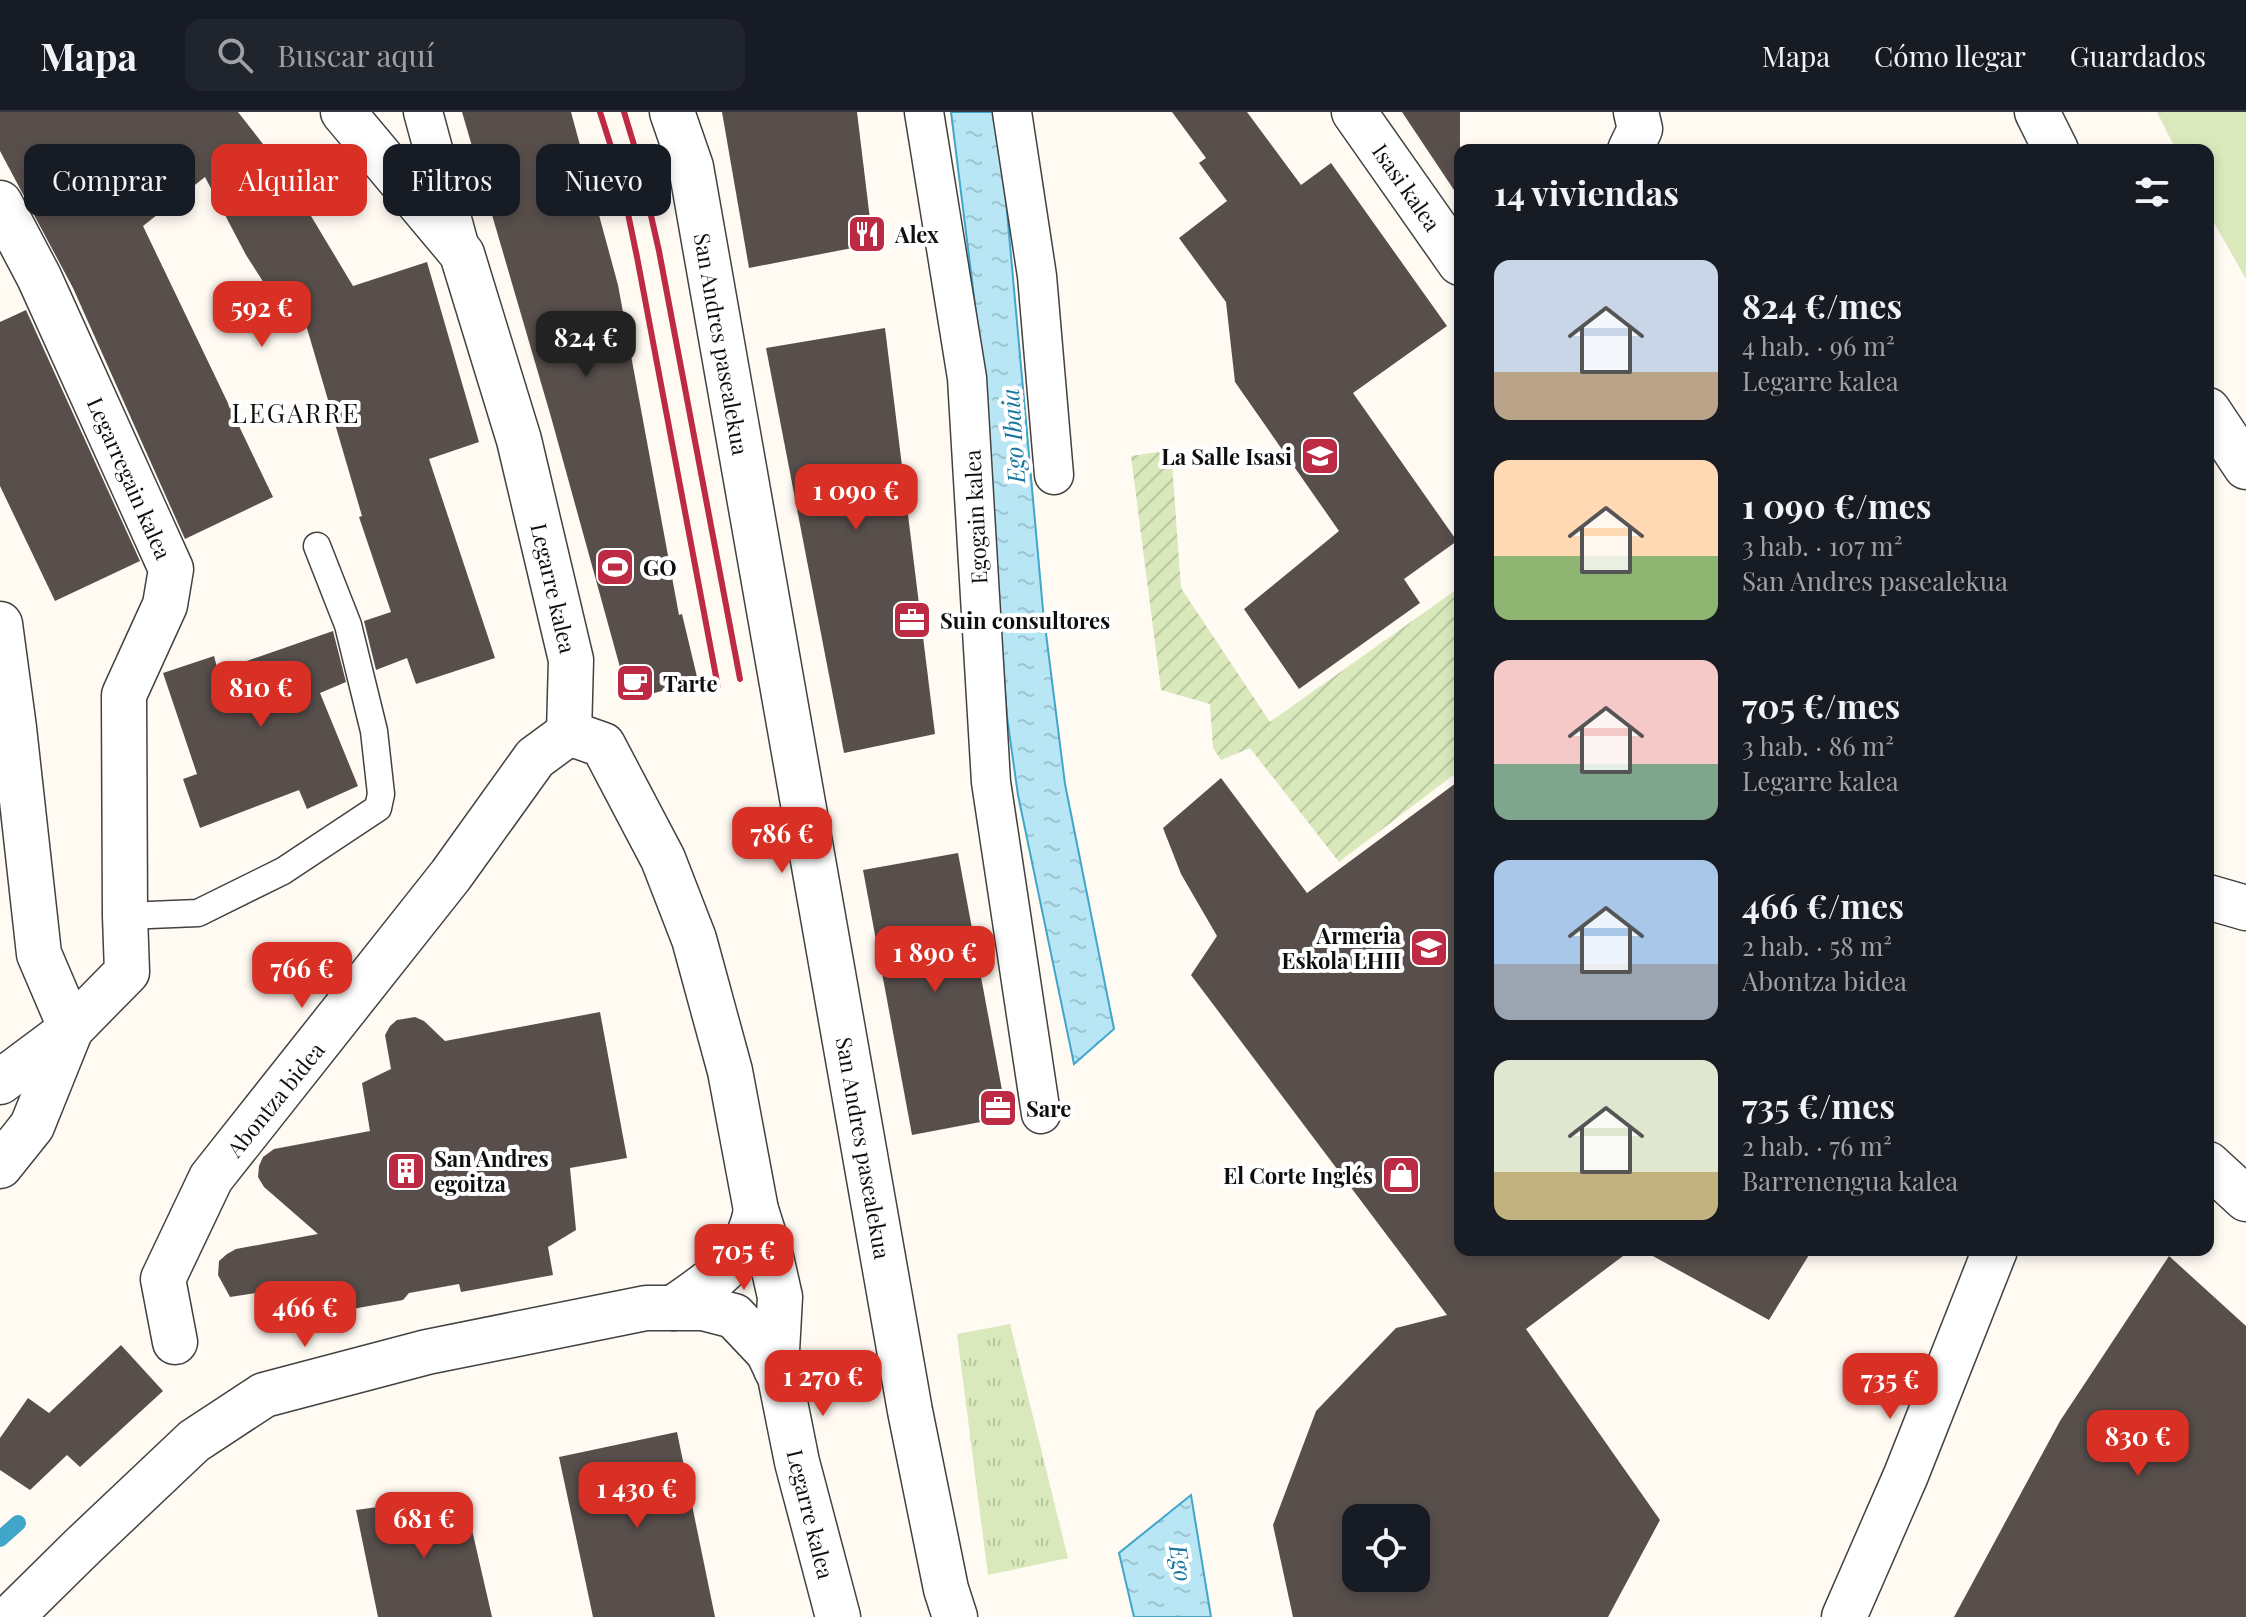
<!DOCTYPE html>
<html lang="es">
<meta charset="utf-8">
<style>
:root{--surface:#171b24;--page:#20242c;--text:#f1f3f6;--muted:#9ea1a6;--line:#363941;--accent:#d93025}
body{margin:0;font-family:"Playfair Display",serif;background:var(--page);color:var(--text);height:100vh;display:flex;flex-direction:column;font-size:30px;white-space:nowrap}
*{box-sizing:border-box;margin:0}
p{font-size:26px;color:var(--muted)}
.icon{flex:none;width:44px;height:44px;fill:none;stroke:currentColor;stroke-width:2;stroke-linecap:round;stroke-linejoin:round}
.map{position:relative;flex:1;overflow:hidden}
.sheet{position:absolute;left:1454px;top:32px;width:760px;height:1112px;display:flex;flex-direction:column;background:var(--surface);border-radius:16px;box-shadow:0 4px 12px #0003}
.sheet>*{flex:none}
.guide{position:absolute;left:24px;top:32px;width:760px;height:72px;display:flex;gap:16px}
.controls{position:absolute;left:1342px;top:1392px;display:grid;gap:16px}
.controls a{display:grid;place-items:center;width:88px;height:88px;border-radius:16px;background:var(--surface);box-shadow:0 4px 12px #0003;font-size:40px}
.price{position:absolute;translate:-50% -68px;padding:0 18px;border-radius:16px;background:var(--accent);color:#fff;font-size:26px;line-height:52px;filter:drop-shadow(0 2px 4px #0008)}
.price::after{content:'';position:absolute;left:50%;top:48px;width:24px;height:18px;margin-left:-12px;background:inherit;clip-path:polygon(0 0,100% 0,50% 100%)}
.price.on{background:#222;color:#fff}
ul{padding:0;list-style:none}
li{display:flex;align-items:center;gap:24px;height:200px;padding:0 40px}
li span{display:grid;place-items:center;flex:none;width:224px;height:160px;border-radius:16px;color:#555}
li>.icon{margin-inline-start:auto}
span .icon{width:96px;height:96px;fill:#fffc;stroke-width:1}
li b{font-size:34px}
h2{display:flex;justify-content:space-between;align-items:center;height:96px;padding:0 40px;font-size:34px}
.chip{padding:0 28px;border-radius:16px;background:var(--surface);box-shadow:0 4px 12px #0003;font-size:28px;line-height:72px}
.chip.on{background:var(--accent);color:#fff}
header{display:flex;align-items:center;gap:48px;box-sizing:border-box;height:112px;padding:0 40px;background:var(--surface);border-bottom:2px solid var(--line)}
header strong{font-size:38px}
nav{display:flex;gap:44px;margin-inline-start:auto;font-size:28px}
.search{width:560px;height:72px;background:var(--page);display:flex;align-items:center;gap:20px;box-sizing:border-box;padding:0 28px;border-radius:16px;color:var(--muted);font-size:30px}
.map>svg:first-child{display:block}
.grass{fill:url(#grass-tufts)}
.park{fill:#d9e9bc}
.garden{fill:url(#garden-furrows)}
.water{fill:url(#water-ripples);stroke:#40a6ca;stroke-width:2}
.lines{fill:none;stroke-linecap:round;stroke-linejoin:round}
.stream{stroke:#40a6ca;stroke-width:16}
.building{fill:#584f4c;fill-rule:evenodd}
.service-casing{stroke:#424242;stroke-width:29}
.pedestrian-casing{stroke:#424242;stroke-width:41}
.minor-casing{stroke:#424242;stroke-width:47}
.tertiary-casing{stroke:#424242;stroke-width:47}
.service{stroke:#fff;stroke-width:26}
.pedestrian{stroke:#fff;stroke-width:38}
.minor{stroke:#fff;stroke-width:44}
.tertiary{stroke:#fff;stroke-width:44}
.rail{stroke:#bd2a44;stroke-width:6}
.labels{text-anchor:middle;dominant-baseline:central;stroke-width:8;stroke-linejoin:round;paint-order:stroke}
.street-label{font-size:22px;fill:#0f0f0f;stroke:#fff}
.poi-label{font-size:22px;font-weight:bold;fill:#0f0f0f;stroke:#fff;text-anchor:start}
.water-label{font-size:24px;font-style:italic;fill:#1a779f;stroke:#fff}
.quarter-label{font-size:26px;letter-spacing:2px;fill:#0f0f0f;stroke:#fff}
</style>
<header>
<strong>Mapa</strong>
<div class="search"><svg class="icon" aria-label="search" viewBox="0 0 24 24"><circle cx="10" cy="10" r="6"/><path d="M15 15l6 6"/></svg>Buscar aquí</div>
<nav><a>Mapa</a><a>Cómo llegar</a><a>Guardados</a></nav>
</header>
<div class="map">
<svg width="2246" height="1505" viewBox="0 0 2246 1505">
<defs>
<pattern id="grass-tufts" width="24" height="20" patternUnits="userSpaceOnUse" patternTransform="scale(2)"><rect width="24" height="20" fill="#d9e9bc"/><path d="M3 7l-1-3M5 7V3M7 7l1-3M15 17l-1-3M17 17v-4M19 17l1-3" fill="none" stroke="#b9c7a0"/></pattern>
<pattern id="garden-furrows" width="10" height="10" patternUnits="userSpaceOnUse" patternTransform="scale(2)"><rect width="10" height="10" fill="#d9e9bc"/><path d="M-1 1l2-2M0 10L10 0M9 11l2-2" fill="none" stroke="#b9c7a0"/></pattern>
<pattern id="water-ripples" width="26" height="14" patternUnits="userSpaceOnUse" patternTransform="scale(2)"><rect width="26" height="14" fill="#b8e6f5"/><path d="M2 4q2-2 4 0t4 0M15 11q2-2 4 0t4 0" fill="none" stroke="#9dc4d1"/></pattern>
</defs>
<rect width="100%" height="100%" fill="#fffaf2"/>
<path class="grass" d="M1010 1212 1068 1446 988 1463 957 1222Z"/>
<path class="park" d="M2157 0H2246V167L2208 100V38H2176Z"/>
<path class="garden" d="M1171 338 1181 476 1270 610 1460 475V658L1339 750 1250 636 1221 648 1213 636 1210 592 1161 578 1131 344Z"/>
<g class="water">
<path d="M951 0H998L1043 498 1065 672 1114 917 1074 952 1018 683 1007 605 980 233Z"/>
<path d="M1191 1383 1211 1505H1134L1119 1441Z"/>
</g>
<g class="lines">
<path class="stream" d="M0 1427 18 1411"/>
</g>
<g class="building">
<path d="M0 0H238L284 59 353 174 427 150 479 330 429 347 495 546 416 572 407 546 376 558 364 509 391 500 359 405 362 404 299 189 282 199 246 143 205 65 143 114 273 385 185 427 73 176 0 39Z"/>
<path d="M462 0H571L618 173 679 503 682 502 698 569 629 588 551 305Z"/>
<path d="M722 0H857L873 132 749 156Z"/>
<path d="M1172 0H1247L1301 73 1331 51 1447 214 1353 281 1457 429 1404 467 1420 491 1299 577 1244 497 1339 419 1235 270 1226 190 1179 126 1227 89 1199 51 1206 46Z"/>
<path d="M1402 0H1460V87Z"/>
<path d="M26 198 140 449 55 489 0 374V210Z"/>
<path d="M885 216 935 622 844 641 766 236Z"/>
<path d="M333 519 346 570 320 581 358 674 307 697 299 678 200 716 183 667 197 662 163 561 214 544 218 559Z"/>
<path d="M1221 666 1307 781 1460 668V1138H1631L1526 1217 1660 1408 1608 1505H1293L1273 1413 1316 1299 1396 1216 1447 1203 1191 863 1217 824 1181 762 1163 716ZM1356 1406H1416V1466H1356Z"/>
<path d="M958 741 1007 1005 912 1023 863 758Z"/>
<path d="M600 900 627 1046 570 1056 576 1118 548 1135 553 1163 461 1180 459 1172 409 1181 403 1188 290 1208 283 1177 230 1185 218 1163 219 1149 227 1142 236 1137 318 1122 264 1075 258 1065 259 1054 263 1045 274 1037 370 1019 362 971 391 957 385 923 390 914 397 908 415 905 424 909 445 929Z"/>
<path d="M1642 1138H1812L1769 1208Z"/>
<path d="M2169 1144 2246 1214V1505H1954L2060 1309Z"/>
<path d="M121 1233 163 1279 80 1355 67 1343 30 1378 0 1358V1326L28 1286 49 1301Z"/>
<path d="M677 1320 715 1505H593L559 1345Z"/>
<path d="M464 1383 492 1505H378L356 1398Z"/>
</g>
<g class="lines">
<defs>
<path id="service" d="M125 804 198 801 283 759 378 696 381 682 374 619 348 513 317 434"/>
<g id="pedestrian">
<path d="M423 0 461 140"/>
<path d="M924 0 967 266 991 670 1041 1002"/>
<path d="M1012 0 1037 164 1054 363"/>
</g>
<g id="minor">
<path d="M343 0 462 142 519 328 571 548 569 621"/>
<path d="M2037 0 2056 38"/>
<path d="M1630 38 1640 17 1636 0"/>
<path d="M0 91 39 165 171 457 165 493 124 583 125 804 127 860 71 917 32 1014 0 1054"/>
<path d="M2208 298 2246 355"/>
<path d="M0 512 14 616 39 842 71 917 0 970"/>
<path d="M569 621 603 633 663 747 694 827 730 959 756 1098 771 1145 780 1185 776 1257"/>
<path d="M2208 785 2246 796"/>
<path d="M673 1196C711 1170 748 1147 756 1098"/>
<path d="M175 1230 163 1167 211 1066 451 763 535 646 569 621"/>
</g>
<g id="tertiary">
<path d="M672 0 691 55 910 1299 946 1477 955 1505"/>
<path d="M1354 0 1460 151"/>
<path d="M2208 1052 2246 1087"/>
<path d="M11 1505 83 1434 194 1329 264 1283 427 1240 646 1196H703L734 1204 768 1240 780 1265 797 1350 838 1505"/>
<path d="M1844 1505 1906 1363 1995 1138"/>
</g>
</defs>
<use href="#service" class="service-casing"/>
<use href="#pedestrian" class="pedestrian-casing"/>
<use href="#minor" class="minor-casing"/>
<use href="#tertiary" class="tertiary-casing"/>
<use href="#service" class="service"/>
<use href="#pedestrian" class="pedestrian"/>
<use href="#minor" class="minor"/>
<use href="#tertiary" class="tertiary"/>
<g class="rail">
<path d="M600 0 620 63 637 145 718 575"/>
<path d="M624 0 638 46 659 139 740 567"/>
</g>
</g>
<defs>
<symbol id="restaurant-square" viewBox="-11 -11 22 22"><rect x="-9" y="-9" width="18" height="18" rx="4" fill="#bd2a44" stroke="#fff"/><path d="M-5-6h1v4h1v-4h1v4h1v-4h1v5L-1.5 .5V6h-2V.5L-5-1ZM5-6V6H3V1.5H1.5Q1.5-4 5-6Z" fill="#fff"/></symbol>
<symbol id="school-square" viewBox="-11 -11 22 22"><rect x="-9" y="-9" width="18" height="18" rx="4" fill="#bd2a44" stroke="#fff"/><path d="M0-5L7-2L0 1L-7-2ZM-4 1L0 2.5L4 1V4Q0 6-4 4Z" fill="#fff"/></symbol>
<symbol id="stadium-square" viewBox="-11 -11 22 22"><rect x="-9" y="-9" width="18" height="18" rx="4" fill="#bd2a44" stroke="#fff"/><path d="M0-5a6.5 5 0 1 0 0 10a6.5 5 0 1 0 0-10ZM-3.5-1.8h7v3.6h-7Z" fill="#fff"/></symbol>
<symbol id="office-square" viewBox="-11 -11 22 22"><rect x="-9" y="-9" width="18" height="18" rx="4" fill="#bd2a44" stroke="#fff"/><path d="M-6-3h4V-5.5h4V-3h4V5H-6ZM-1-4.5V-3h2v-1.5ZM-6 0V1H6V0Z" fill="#fff"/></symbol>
<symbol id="cafe-square" viewBox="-11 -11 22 22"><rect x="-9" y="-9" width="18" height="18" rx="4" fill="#bd2a44" stroke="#fff"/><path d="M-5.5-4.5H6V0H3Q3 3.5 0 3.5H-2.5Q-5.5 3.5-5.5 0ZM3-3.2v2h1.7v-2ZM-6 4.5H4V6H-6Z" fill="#fff"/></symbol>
<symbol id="building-square" viewBox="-11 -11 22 22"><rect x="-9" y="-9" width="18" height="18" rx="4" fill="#bd2a44" stroke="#fff"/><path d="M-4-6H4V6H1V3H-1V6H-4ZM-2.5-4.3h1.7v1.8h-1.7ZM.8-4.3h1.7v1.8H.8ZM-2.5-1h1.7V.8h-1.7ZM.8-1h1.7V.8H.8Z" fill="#fff"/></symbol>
<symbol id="shop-square" viewBox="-11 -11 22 22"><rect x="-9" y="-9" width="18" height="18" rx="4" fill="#bd2a44" stroke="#fff"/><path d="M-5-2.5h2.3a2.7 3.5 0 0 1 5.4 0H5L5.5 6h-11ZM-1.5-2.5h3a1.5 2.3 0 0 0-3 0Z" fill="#fff"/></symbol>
</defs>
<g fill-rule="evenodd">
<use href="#restaurant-square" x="845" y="100" width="44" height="44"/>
<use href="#school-square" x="1298" y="322" width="44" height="44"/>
<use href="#stadium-square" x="593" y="433" width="44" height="44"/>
<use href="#office-square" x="890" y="486" width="44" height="44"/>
<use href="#cafe-square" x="613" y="549" width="44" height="44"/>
<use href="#school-square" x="1407" y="814" width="44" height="44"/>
<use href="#office-square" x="976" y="974" width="44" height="44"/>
<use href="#building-square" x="384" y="1037" width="44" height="44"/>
<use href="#shop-square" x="1379" y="1041" width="44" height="44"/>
</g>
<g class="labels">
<g class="street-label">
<text transform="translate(1407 75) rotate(55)">Isasi kalea</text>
<text transform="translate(722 232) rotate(80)">San Andres pasealekua</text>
<text transform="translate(130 366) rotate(66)">Legarregain kalea</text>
<text transform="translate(975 405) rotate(-93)">Egogain kalea</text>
<text transform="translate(554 476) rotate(77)">Legarre kalea</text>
<text transform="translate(275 987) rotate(-51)">Abontza bidea</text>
<text transform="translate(864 1036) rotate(80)">San Andres pasealekua</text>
<text transform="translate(811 1402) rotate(76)">Legarre kalea</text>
</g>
<g class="poi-label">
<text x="895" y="122">Alex</text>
<text x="1292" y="344" text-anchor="end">La Salle Isasi</text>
<text x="643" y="455">GO</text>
<text x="940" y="508">Suin consultores</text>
<text x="663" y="571">Tarte</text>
<text x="1401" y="823" text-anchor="end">Armeria<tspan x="1401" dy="25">Eskola LHII</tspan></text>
<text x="1026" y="996">Sare</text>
<text x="434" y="1046">San Andres<tspan x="434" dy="25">egoitza</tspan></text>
<text x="1373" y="1063" text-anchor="end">El Corte Inglés</text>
</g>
<g class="water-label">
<text transform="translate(1012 324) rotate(-94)">Ego Ibaia</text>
<text transform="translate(1182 1451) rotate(80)">Ego</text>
</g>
<g class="quarter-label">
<text x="296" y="300">LEGARRE</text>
</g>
</g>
</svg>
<div class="controls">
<a><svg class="icon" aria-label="locate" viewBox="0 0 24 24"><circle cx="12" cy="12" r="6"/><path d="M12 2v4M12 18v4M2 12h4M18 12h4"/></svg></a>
</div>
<b class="price" style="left:262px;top:237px">592 €</b>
<b class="price on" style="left:586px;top:267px">824 €</b>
<b class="price" style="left:856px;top:420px">1 090 €</b>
<b class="price" style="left:261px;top:617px">810 €</b>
<b class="price" style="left:782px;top:763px">786 €</b>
<b class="price" style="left:935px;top:882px">1 890 €</b>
<b class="price" style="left:302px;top:898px">766 €</b>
<b class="price" style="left:744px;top:1180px">705 €</b>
<b class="price" style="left:305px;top:1237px">466 €</b>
<b class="price" style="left:823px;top:1306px">1 270 €</b>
<b class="price" style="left:1890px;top:1309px">735 €</b>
<b class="price" style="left:2138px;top:1366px">830 €</b>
<b class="price" style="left:637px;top:1418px">1 430 €</b>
<b class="price" style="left:424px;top:1448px">681 €</b>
<div class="guide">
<a class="chip">Comprar</a>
<a class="chip on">Alquilar</a>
<a class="chip">Filtros</a>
<a class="chip">Nuevo</a>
</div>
<section class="sheet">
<h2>14 viviendas<svg class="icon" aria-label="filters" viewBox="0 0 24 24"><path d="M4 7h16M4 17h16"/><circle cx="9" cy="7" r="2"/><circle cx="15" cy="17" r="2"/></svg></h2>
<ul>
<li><span style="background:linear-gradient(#c9d6e8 70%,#b9a48a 0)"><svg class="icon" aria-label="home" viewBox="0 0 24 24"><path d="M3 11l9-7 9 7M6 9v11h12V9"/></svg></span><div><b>824 €/mes</b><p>4 hab. · 96 m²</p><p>Legarre kalea</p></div></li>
<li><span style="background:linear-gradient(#ffd9b3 60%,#8fb573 0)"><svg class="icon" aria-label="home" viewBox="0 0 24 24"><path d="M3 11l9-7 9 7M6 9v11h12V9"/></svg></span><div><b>1 090 €/mes</b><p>3 hab. · 107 m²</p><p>San Andres pasealekua</p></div></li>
<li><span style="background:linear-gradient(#f6c9c9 65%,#7fa58c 0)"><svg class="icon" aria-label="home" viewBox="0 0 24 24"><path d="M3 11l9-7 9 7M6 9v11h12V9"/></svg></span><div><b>705 €/mes</b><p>3 hab. · 86 m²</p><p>Legarre kalea</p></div></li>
<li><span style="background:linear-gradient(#a9c7e8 65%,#9aa5b1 0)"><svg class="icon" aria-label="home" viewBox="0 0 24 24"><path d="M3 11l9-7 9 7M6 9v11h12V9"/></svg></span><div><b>466 €/mes</b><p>2 hab. · 58 m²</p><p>Abontza bidea</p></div></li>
<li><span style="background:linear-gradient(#dfe7d0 70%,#c2b280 0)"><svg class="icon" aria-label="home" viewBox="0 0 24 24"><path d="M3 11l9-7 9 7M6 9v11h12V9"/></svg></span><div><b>735 €/mes</b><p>2 hab. · 76 m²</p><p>Barrenengua kalea</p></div></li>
</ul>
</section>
</div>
